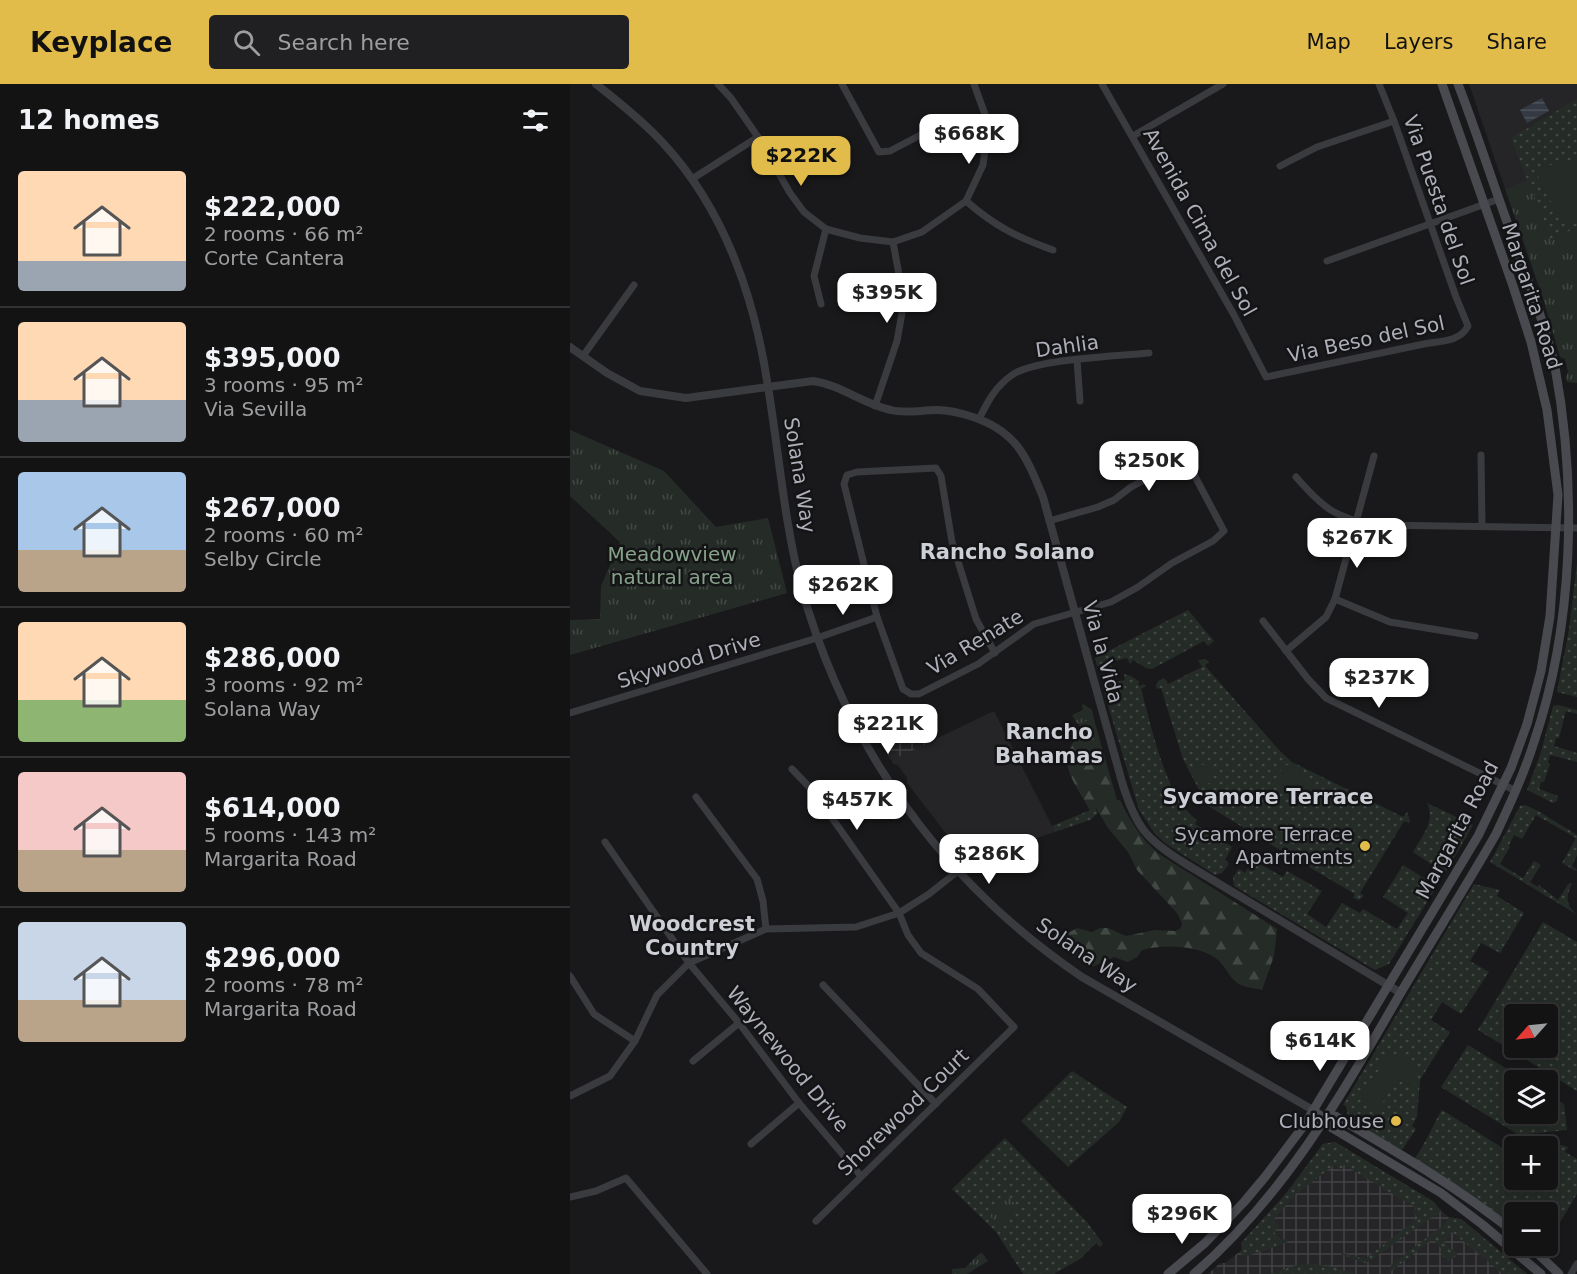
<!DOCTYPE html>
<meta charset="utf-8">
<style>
:root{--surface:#131314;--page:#202022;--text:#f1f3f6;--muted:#9d9ea0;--line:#323234;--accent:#e1bc4b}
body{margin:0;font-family:"DejaVu Sans",sans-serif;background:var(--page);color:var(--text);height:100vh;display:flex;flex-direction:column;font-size:22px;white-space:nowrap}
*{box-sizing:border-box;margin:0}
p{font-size:20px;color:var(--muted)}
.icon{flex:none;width:33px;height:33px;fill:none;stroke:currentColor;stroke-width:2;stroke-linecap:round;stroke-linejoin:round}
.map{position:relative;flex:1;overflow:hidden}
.drawer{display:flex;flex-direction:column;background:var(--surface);width:570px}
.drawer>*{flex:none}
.needle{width:39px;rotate:243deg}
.buttons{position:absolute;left:934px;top:920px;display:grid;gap:12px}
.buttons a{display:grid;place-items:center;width:54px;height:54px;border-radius:6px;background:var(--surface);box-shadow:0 3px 15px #0003,0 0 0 2px var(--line);font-size:30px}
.price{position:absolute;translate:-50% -51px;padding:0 14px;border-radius:12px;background:#fff;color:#222;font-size:20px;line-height:39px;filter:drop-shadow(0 2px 3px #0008)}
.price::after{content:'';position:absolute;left:50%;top:36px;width:18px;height:14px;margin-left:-9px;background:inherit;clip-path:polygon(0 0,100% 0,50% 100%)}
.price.active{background:var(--accent);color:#111}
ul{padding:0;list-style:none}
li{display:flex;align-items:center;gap:18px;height:150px;padding:0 18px}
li+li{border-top:2px solid var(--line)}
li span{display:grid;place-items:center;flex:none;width:168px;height:120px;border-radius:6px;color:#555}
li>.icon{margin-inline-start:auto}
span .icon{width:72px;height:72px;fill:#fffc;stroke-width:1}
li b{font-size:26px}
h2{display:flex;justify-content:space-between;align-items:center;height:72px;padding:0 18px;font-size:26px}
header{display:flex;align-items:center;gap:36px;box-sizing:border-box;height:84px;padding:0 30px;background:var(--accent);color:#111}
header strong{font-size:28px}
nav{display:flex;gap:33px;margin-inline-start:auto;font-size:21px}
.search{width:420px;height:54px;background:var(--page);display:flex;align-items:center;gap:15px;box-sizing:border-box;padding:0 21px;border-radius:6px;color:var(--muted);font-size:22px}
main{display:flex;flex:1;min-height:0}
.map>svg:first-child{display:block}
.built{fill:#252528}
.industrial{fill:url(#industrial-grid)}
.grass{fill:url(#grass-dots);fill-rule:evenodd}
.forest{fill:url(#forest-firs)}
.park{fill:url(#park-tufts)}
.pitch{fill:#252c27}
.water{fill:url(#water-rules)}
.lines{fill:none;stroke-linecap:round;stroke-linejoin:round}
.minor{stroke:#3a3b3f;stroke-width:7}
.tertiary{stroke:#3a3b3f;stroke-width:8}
.secondary{stroke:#484a4f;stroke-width:9}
.poi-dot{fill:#e1bc4b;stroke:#141416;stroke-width:2}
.labels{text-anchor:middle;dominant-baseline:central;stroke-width:5;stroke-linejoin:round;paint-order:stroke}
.street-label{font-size:20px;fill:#adafb9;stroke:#141416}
.park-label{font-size:20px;fill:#86a28a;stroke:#141416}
.poi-label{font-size:20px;fill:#adafb9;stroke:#141416;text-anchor:end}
.neighbourhood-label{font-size:21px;font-weight:bold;fill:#cdcfd6;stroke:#141416}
</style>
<header>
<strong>Keyplace</strong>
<div class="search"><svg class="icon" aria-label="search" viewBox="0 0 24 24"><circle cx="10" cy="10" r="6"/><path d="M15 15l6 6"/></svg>Search here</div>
<nav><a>Map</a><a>Layers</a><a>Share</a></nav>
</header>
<main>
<section class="drawer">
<h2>12 homes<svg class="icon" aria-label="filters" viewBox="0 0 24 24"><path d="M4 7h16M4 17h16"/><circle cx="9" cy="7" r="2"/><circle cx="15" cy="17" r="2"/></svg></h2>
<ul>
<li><span style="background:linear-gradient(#ffd9b3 75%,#9aa5b1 0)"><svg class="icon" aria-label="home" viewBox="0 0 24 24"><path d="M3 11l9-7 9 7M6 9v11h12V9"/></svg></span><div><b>$222,000</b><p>2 rooms · 66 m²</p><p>Corte Cantera</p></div></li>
<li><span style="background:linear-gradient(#ffd9b3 65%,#9aa5b1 0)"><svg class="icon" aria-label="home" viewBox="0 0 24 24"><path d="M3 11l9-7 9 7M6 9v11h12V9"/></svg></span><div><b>$395,000</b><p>3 rooms · 95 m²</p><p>Via Sevilla</p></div></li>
<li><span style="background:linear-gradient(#a9c7e8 65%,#b9a48a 0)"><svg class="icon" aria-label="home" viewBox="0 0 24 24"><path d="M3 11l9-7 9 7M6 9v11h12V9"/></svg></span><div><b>$267,000</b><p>2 rooms · 60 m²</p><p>Selby Circle</p></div></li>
<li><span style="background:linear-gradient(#ffd9b3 65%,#8fb573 0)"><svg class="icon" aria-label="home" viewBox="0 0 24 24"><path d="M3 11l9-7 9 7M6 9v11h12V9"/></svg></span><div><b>$286,000</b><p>3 rooms · 92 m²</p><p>Solana Way</p></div></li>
<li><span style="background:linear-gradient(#f6c9c9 65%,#b9a48a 0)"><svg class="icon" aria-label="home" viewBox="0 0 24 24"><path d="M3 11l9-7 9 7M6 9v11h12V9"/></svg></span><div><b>$614,000</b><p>5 rooms · 143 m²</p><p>Margarita Road</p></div></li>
<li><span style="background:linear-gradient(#c9d6e8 65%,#b9a48a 0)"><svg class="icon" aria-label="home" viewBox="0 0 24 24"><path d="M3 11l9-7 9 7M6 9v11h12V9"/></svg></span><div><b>$296,000</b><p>2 rooms · 78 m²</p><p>Margarita Road</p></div></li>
</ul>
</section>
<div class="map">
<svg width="1007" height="1190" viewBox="0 0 1007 1190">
<defs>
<pattern id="industrial-grid" width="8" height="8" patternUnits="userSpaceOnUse" patternTransform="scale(1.5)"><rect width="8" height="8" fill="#252528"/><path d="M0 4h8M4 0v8" fill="none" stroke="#424245"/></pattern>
<pattern id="grass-dots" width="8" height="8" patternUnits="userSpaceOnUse" patternTransform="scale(1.5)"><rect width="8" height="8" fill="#252c27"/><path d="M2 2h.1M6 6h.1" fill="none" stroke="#424844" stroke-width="1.8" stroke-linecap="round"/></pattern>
<pattern id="forest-firs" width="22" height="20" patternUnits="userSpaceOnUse" patternTransform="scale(1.5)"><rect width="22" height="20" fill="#252c27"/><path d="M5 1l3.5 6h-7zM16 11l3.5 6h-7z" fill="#424844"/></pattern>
<pattern id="park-tufts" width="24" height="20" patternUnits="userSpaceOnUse" patternTransform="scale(1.5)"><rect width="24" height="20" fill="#252c27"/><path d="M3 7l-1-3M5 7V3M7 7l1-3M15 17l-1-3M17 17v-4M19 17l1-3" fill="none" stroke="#424844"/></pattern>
<pattern id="water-rules" width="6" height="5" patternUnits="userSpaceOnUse" patternTransform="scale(1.5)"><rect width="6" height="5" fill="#333a43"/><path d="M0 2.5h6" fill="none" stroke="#4e545c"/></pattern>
</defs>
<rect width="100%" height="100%" fill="#19191b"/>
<g class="built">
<path d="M899 0H1007V143L981 157 958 96 935 105Z"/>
<path d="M424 627 485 748 415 772 403 783 402 775 392 765H388L381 756 337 699V694L328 681 323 680 321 676Z"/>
</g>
<g class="industrial">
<path d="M341 629 357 660 321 676 305 648Z"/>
<path d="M765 1058 864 1118 868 1124 881 1135H891L957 1190H638L650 1179H655L672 1166 671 1159 715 1111 753 1060Z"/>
</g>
<g class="grass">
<path d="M1007 15V143L981 157 941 54Z"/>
<path d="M1007 479V613L987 608 999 545Z"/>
<path d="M618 526 644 557 638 562 634 557 582 585 576 584 563 576 560 580 557 574 541 578 542 583 532 585 527 582 525 574Z"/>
<path d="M636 575 639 578 635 581 636 583 710 667 722 678 833 733 837 728 840 737 839 739 834 737 790 809 794 812 789 816 783 814 785 810 695 757 632 718 634 716 613 675 591 604 587 605 586 602 588 597 594 594 598 600 632 583 628 576Z"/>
<path d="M554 590 561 592 570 598 568 599 569 602 574 600 576 602 571 605C582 643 595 713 627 736L625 740 662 763 655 776 659 780 652 789 645 791 595 759 585 750 569 726 532 601 536 596 545 593 547 598 555 596Z"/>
<path d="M988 621 1007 626V630L996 627 989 654H986L984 662 1007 669V678L980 671 978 679 980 680 974 698H971L969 705 988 712 987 717 983 719 957 706 971 668 983 622Z"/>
<path d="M857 719 903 741 876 788H873L843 768C852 752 866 737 857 719Z"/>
<path d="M955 721 968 727 1007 751V771L1002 782 1007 786 1006 787 992 779 1006 754 966 731 952 755 944 751 939 761 940 763 930 780 953 794 964 777 971 781 960 798 968 803 969 801 988 816 999 799 1002 800C995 813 996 821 1006 830L920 778 950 722Z"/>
<path d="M525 724 528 729 520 736 485 748 482 742Z"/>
<path d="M683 776 713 793 717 787 752 807 737 830 756 843 772 819 790 829 793 825 827 845 838 829 813 813 833 781 865 801V805L819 880 805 886 664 802 663 793 669 785 675 789Z"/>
<path d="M904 800 930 806 927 812 954 829 930 869 911 859 900 877 919 888 891 930 872 918 861 936 880 948 850 996 847 1033 842 1042 846 1045 832 1066 776 1035 778 1032 776 1022 773 1021Z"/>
<path d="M973 838 1007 858V1007L908 946ZM945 930H978V963H945Z"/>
<path d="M898 961 955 996H945V1029H978V1010L994 1020 997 1046 949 1051 871 1003Z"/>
<path d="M502 987 557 1023 549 1038 498 1083 451 1037Z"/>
<path d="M872 1026 939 1068 945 1067V1095H978V1062L991 1061 998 1063 995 1068 1007 1075V1110L980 1155 987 1162 981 1171 978 1172 965 1161H978V1128H945V1145L845 1074C856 1059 862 1042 872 1026Z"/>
<path d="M435 1054 517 1138 533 1160 530 1163 526 1159 510 1175 484 1190H453L426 1148 382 1105Z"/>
<path d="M765 1058 864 1118 871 1127 798 1178 794 1179 771 1170 772 1169 795 1175 848 1134 843 1129 846 1124 774 1081 771 1087 766 1080 726 1110 703 1136 709 1143 704 1148 711 1157 716 1154 718 1158 674 1173 670 1168 672 1166 671 1159 715 1111 753 1060Z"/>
<path d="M879 1133 891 1135 957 1190H933L882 1148 874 1159 888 1170 878 1178 870 1168 872 1166 863 1155 817 1190 822 1180 875 1140Z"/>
<path d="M743 1180 764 1183 784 1190H700L727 1181Z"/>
</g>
<path class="forest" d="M516 637 525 639 547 716H550C560 737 571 755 589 770L707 845 704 872 692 906C685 904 671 903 666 898 659 892 655 882 648 876 631 861 593 860 572 866L567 873 558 878 544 873 524 882 517 881 493 866V858L498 849 507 844 522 848 530 844H538L556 852 585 846 605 847 611 844 612 839 607 829 567 786 558 768 538 744 526 724 520 727C507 700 481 677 511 650L509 640Z"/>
<g class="park">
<path d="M958 96 981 157 1007 143V299L997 298 996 293 998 288 995 275 990 273 973 214 935 105Z"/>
<path d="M0 346 94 387 146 443 198 434 217 509 0 571V536L30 535 31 502 50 458 0 412Z"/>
<path d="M513 620 522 626 525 639 516 637 509 640 506 638 502 631 513 626 512 621Z"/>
<path d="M439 1113 448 1123 429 1141 420 1132Z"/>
<path d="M410 1169H412L418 1177 397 1190H382V1185L395 1184Z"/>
</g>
<g class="pitch">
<path d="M1007 77V137L995 139 989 134 966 88 987 78Z"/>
<path d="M639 679 644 698 628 702 623 684Z"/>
<path d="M718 681 745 698 747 703 740 715 734 714 708 699 706 695 713 682Z"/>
<path d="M818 969C828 969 846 979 850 988L844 1000 837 1001 822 993 824 999 809 1025 804 1026 791 1018V1013L807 988 812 986 811 982Z"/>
</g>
<path class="water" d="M972 14 979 27 957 39 950 26Z"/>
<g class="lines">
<g class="minor">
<path d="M148 0 161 14 188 53 220 109 234 128 256 145 290 154 323 158 352 148 396 117 413 81 416 59 417 36 404 0"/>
<path d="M272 0 309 68 320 67 360 46 417 36"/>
<path d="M532 0 664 231 696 293 854 260C870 257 890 258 898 242L886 213 824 37 809 0"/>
<path d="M563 52 653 0"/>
<path d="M710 82 747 63 824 37"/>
<path d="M122 95 188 53"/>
<path d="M396 117C426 143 447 153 483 166"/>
<path d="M757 177 929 115"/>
<path d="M251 220 244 192 256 145"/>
<path d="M13 272 64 201"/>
<path d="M507 276 510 317"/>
<path d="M305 322 327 257 334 218 323 158"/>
<path d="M409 335C418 317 425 303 442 291 464 275 548 272 579 269"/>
<path d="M911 371 912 442"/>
<path d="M726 393C753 424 766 435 807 441L1007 444"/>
<path d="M765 515 820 538 905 552"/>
<path d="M693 537 738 595 756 614 946 707"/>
<path d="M716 567 756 533 765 515 804 372"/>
<path d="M425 569 406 535 382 458 371 392 366 384 287 388 277 391 274 400 307 533 333 605 341 610H349L408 580 464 540 541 518 568 503 602 479 643 457 654 447 620 383 614 375 561 403 544 416 528 423 479 437"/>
<path d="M0 629 247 554 307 533"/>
<path d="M222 685 243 707 329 829 338 851 351 869 408 905 444 943 246 1137"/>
<path d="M126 713 187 795 193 817 196 845"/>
<path d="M35 758 119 879 169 939 229 1019 291 1092"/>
<path d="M0 892 24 930 65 957"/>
<path d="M253 901 366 1020"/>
<path d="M123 977 169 939"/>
<path d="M0 1012 40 992 65 957 87 911 119 879 196 845 286 843 329 829 359 810 388 787"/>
<path d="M181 1060 229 1019"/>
<path d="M0 1113 26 1107 56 1094 137 1190"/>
<path d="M1001 1190 1007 1180"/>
</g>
<g class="tertiary">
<path d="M26 0C49 18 73 37 93 59 155 126 185 215 198 303 209 369 214 437 231 502 276 664 373 799 512 893L743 1026"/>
<path d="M0 263 37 289 70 307 116 314 243 297C271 301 293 320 321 326 336 330 351 326 367 326 379 326 391 329 403 333 447 348 456 372 473 413L552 698C566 744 576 755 616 780L831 909"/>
</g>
<g class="secondary">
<path d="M743 1026 755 1035 757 1041 871 1109 913 1141 971 1190"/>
<path d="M755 1035 765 1032C827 1068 889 1104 945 1149"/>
<path d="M959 1161 989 1190"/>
<path d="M598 1190 635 1159 674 1118 695 1093 735 1040 908 752 941 684 957 640 971 587 980 532 988 411 977 326 961 258 943 202 872 0"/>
<path d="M624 1190C714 1112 771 1012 830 910 862 856 895 804 926 750 940 720 954 690 964 658 1004 541 1007 403 985 283 974 237 957 194 941 149 923 100 907 49 888 0"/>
</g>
</g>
<g class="poi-dot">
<circle cx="795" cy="762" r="6"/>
<circle cx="826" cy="1037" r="6"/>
</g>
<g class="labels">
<g class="street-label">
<text transform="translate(869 116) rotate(71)">Via Puesta del Sol</text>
<text transform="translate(630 138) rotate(61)">Avenida Cima del Sol</text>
<text transform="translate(962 212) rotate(72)">Margarita Road</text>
<text transform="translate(796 255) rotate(-12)">Via Beso del Sol</text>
<text transform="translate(497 262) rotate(-8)">Dahlia</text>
<text transform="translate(230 391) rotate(81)">Solana Way</text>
<text transform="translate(405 558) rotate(-31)">Via Renate</text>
<text transform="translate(533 568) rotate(75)">Via la Vida</text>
<text transform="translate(119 576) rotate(-17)">Skywood Drive</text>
<text transform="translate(887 746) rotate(-62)">Margarita Road</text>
<text transform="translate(517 871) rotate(34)">Solana Way</text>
<text transform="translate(218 975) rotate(51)">Waynewood Drive</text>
<text transform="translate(333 1028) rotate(-44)">Shorewood Court</text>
</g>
<g class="park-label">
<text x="102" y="470">Meadowview<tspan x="102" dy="23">natural area</tspan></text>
</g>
<g class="poi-label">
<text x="783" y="750">Sycamore Terrace<tspan x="783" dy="23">Apartments</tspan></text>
<text x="814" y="1037">Clubhouse</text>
</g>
<g class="neighbourhood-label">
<text x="437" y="468">Rancho Solano</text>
<text x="479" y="648">Rancho<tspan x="479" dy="24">Bahamas</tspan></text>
<text x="698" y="713">Sycamore Terrace</text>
<text x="122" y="840">Woodcrest<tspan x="122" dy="24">Country</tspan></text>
</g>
</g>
</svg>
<div class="buttons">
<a><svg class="needle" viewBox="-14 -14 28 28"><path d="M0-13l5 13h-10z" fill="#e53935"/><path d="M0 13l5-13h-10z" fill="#9d9ea0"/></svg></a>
<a><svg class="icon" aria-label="layers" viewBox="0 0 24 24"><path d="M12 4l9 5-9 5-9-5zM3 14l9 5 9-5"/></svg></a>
<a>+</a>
<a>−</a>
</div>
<b class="price" style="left:399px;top:81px">$668K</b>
<b class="price active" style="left:231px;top:103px">$222K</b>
<b class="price" style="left:317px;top:240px">$395K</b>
<b class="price" style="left:579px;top:408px">$250K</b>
<b class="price" style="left:787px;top:485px">$267K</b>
<b class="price" style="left:273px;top:532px">$262K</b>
<b class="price" style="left:809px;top:625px">$237K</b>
<b class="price" style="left:318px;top:671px">$221K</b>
<b class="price" style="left:287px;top:747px">$457K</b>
<b class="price" style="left:419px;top:801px">$286K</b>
<b class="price" style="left:750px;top:988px">$614K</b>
<b class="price" style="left:612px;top:1161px">$296K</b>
</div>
</main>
